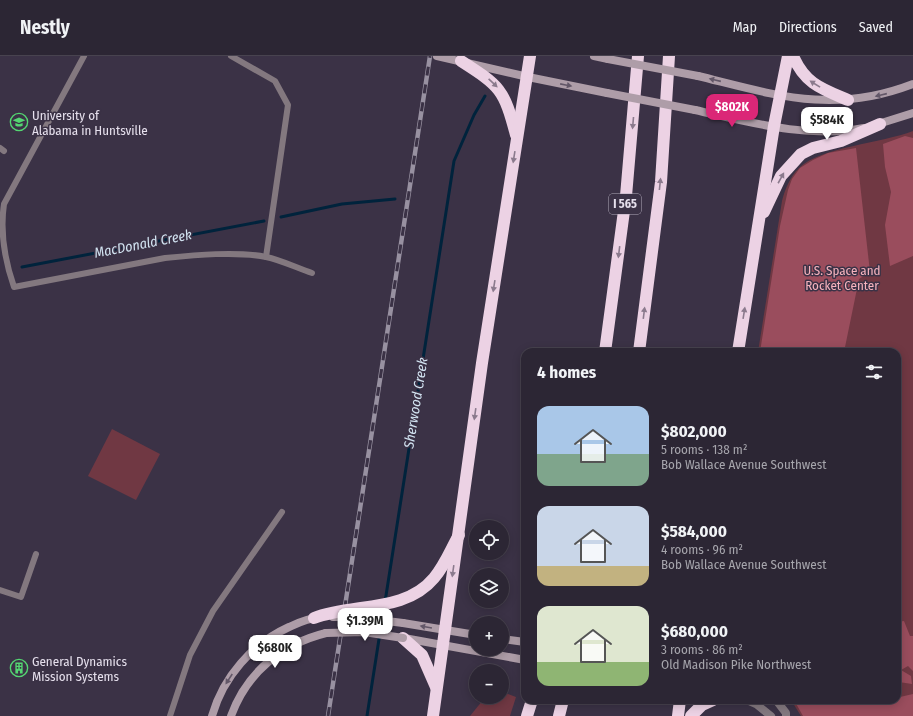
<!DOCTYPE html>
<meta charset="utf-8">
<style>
:root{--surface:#2c2634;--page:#342e3c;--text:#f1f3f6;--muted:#a6a5ac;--line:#48434f;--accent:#db2777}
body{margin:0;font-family:"Fira Sans Condensed",sans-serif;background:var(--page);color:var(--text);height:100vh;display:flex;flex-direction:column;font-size:15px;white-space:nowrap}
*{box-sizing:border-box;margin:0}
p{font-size:13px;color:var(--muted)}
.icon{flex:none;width:22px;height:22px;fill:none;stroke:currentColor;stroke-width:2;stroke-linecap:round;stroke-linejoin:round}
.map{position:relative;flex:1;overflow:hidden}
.side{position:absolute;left:521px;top:292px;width:380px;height:356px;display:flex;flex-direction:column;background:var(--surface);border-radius:12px;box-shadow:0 2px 10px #0003,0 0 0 1px var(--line)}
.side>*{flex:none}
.controls{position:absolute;left:469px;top:464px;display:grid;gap:8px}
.controls a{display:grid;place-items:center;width:40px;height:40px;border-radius:50%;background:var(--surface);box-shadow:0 2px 10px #0003,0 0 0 1px var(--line);font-size:20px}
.price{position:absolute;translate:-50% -34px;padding:0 9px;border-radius:8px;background:#fff;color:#222;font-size:13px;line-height:26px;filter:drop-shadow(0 1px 2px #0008)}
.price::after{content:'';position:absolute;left:50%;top:24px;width:12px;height:9px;margin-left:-6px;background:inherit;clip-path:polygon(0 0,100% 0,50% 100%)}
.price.current{background:var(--accent);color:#fff}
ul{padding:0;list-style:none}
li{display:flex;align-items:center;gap:12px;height:100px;padding:0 16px}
li span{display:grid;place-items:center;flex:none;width:112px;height:80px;border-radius:12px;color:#555}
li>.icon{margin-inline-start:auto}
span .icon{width:48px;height:48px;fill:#fffc;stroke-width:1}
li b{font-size:17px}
h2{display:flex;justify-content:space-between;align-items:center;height:48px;padding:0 16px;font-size:17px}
header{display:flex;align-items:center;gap:24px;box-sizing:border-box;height:56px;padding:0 20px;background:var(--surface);border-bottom:1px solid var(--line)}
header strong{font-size:19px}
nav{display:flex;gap:22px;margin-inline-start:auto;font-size:14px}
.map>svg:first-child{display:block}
.green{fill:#703843}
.forest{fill:#9a4d5d}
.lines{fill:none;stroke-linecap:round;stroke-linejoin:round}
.stream{stroke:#00233c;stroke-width:3}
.service{stroke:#83787f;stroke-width:6}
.minor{stroke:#83787f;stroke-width:8}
.secondary{stroke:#ae9da8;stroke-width:8}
.motorway{stroke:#ecd2e4;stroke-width:12}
.rail-casing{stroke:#9891a1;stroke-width:4.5}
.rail{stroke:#3b3246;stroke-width:3;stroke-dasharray:9;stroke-linecap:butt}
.secondary-bridge{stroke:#ae9da8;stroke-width:8}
.motorway-bridge{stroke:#ecd2e4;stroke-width:12}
.oneway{fill:#635768}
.oneway2{fill:#8b7a8d}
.labels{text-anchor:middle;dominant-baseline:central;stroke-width:3;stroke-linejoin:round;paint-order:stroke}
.shield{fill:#3b3246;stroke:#b3acbb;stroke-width:1}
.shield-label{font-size:12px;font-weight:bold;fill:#e6e0ed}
.poi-label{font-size:13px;fill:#e6e0ed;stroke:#3b3246;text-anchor:start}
.park-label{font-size:13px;fill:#f6b2bd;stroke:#3b3246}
.water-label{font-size:14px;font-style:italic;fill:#d3e4f2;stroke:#3b3246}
</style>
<header>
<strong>Nestly</strong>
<nav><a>Map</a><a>Directions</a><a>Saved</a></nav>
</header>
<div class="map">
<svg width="913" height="660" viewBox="0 0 913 660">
<rect width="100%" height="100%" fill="#3b3246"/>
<g class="green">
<path d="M913 75V660H801L791 644H897V296H758L782 145C785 133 790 121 799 112 821 91 882 87 913 75Z"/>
<path d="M112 373 160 398 136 444 88 420Z"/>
<path d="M508 638 516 641 510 660H470L483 644Z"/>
</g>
<g class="forest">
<path d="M905 80 913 82V200L890 210 885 169 891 136 885 111 883 88Z"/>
<path d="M856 92 870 216 859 223 844 296H760L780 170 788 134 792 123 800 112 813 104 828 97Z"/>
<path d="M904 565 910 580H913V615L908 610 901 614 911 620 912 628 899 626 900 641 913 638V660H803L794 644H897V566Z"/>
</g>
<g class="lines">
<g class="stream">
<path d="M281 161 342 148 395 143"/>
<path d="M22 211 264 165"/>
<path d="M385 546 454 105 474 59 485 40"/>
<path d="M367 660 384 551"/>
</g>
<g class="service">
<path d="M84 0 4 148C0 175 5 205 14 231L165 202C195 199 237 195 266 201 281 204 297 212 312 217"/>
<path d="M231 0 275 25 288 49 266 201"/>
<path d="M0 92 4 95"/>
<path d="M0 534 21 541 36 498"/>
<path d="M170 660 190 599 213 555 282 456"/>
</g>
<g class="minor">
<path d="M747 644 756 648 771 660"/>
<path d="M776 644 786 657V660"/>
</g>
<g class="secondary">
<path d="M437 0 528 21 607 37"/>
<path d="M594 0 608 3"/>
<path d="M698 20C776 39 833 59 913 28"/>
<path d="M695 54C749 66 808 83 864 72"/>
<path d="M875 69 913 57"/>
<path d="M403 567 476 579"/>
<path d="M404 582 525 604"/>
<path d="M502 583 525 586"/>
<path d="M212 660C223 621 252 588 289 571 298 567 308 562 318 562"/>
<path d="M231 660C247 616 282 588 326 577"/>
</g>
<g class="motorway">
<path d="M793 0C805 28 822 33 848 44"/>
<path d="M461 5C500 30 504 33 516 79"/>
<path d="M764 156 781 120 801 98 813 92 841 85 880 68"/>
<path d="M605 296 626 140 638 0"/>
<path d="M639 296 661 126 669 0"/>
<path d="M738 296 774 70 788 0"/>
<path d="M403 582 422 599 436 631"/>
<path d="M433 660 482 307 530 0"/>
<path d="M527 660 532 644"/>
<path d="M559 660 563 644"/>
<path d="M678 660 680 644"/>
<path d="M691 660 702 649 713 644"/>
</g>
<defs>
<path id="rail" d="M328 660 430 0"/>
</defs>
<use href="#rail" class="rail-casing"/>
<use href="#rail" class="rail"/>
<g class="secondary-bridge">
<path d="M608 3 698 20"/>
<path d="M607 37 695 54"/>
<path d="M333 561H354L403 567"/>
<path d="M326 577 364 576 403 582"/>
</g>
<path class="motorway-bridge" d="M314 562C353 547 405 557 434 522 445 509 451 493 459 479"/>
</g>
<defs><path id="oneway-solid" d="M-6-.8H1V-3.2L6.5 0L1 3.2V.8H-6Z"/></defs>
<g class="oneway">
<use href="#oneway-solid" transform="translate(715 24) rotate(-167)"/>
<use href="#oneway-solid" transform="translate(566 29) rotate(11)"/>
<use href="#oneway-solid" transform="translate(881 39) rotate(167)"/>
<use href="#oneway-solid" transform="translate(426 571) rotate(-170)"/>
<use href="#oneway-solid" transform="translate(229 623) rotate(123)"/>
</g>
<g class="oneway2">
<use href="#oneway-solid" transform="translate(493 27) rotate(43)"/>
<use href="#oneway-solid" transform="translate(815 28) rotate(-148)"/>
<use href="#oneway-solid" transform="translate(633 67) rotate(95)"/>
<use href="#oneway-solid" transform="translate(514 101) rotate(99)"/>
<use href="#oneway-solid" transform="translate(781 122) rotate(-61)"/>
<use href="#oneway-solid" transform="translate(660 128) rotate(-84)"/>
<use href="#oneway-solid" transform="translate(619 196) rotate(97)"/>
<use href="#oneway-solid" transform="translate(494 230) rotate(99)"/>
<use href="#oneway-solid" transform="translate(644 257) rotate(-83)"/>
<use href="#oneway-solid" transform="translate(744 257) rotate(-81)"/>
<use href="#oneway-solid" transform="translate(475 358) rotate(98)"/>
<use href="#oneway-solid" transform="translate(453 515) rotate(98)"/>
</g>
<defs>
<symbol id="university-ring" viewBox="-11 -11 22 22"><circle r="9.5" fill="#3b3246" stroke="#54d672" stroke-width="1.5"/><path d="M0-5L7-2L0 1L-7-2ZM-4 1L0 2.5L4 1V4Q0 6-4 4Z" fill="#54d672"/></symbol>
<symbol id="building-ring" viewBox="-11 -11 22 22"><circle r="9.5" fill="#3b3246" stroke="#54d672" stroke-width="1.5"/><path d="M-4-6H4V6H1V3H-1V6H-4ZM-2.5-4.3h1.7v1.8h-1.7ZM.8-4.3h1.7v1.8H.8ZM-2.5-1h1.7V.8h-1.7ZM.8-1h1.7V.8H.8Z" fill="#54d672"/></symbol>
</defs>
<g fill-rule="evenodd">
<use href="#university-ring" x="9" y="56" width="20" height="20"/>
<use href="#building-ring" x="9" y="602" width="20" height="20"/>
</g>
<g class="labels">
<rect class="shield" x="609" y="138" width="32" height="20" rx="3"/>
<g class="shield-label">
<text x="625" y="148">I 565</text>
</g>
<g class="poi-label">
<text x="32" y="59">University of<tspan x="32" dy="15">Alabama in Huntsville</tspan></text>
<text x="32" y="605">General Dynamics<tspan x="32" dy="15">Mission Systems</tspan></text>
</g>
<g class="park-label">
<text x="842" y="214">U.S. Space and<tspan x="842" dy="15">Rocket Center</tspan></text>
</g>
<g class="water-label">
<text transform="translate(143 188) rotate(-11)">MacDonald Creek</text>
<text transform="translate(416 347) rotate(-81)">Sherwood Creek</text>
</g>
</g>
</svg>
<div class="controls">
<a><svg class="icon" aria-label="locate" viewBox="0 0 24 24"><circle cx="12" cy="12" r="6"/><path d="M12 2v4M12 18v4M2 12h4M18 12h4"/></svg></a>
<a><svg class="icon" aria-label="layers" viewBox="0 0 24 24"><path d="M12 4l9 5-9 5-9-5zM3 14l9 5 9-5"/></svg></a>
<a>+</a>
<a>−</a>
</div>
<b class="price current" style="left:732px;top:72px">$802K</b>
<b class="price" style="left:827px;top:85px">$584K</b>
<b class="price" style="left:365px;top:586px">$1.39M</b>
<b class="price" style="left:275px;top:613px">$680K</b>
<section class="side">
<h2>4 homes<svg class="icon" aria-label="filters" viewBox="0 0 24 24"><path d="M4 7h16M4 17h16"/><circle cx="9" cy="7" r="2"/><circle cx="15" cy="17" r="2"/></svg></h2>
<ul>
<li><span style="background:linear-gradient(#a9c7e8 60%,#7fa58c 0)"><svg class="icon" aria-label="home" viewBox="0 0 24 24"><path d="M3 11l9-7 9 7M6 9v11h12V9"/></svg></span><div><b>$802,000</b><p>5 rooms · 138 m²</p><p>Bob Wallace Avenue Southwest</p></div></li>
<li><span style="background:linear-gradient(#c9d6e8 75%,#c2b280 0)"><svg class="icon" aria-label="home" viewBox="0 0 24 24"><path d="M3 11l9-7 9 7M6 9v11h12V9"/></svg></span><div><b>$584,000</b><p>4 rooms · 96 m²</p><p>Bob Wallace Avenue Southwest</p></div></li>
<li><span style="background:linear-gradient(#dfe7d0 70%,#8fb573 0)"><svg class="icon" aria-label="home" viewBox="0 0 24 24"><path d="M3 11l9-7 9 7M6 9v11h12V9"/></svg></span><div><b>$680,000</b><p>3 rooms · 86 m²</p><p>Old Madison Pike Northwest</p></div></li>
</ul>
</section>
</div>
